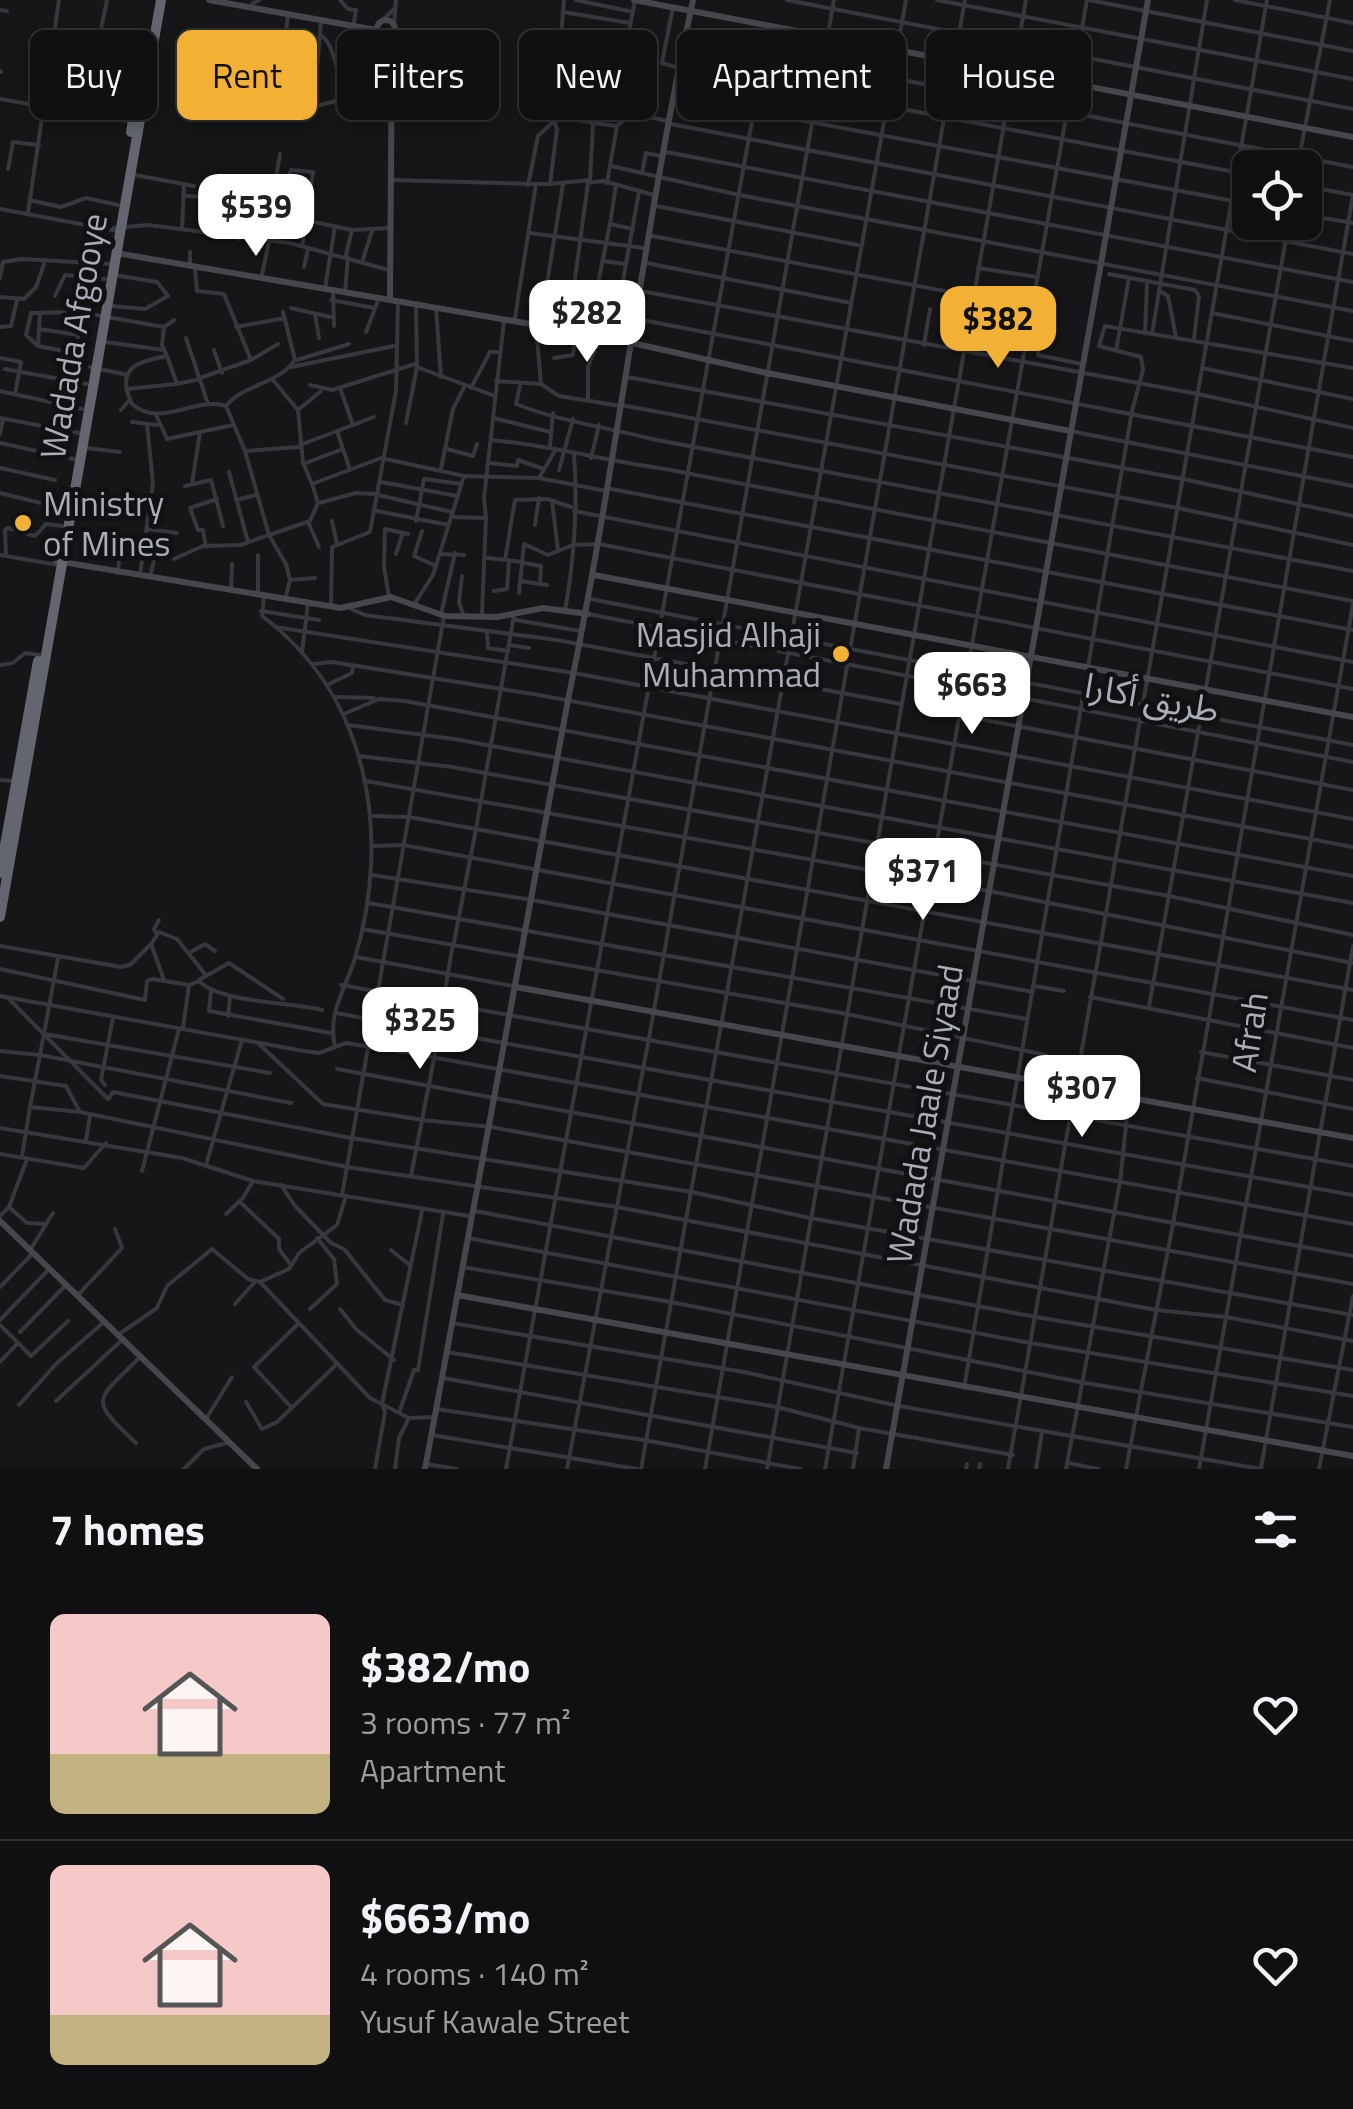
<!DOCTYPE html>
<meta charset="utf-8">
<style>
:root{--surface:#101012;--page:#1e1e20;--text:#f1f3f6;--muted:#9c9d9f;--line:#303032;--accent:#f2b134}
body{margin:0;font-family:"Titillium Web","Noto Sans Arabic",sans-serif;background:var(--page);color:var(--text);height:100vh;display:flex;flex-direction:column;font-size:38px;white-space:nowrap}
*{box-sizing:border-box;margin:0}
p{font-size:32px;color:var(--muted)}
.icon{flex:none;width:55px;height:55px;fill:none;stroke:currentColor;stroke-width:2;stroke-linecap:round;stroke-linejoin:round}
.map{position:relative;height:1469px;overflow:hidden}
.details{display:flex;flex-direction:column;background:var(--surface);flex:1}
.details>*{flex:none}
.hud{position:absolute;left:30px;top:30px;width:1295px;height:90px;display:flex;gap:20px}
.tools{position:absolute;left:1232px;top:150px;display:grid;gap:20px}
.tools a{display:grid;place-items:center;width:90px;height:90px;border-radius:15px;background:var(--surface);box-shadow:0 5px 15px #0003,0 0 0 2px var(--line);font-size:50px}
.price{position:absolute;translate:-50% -85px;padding:0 22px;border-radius:20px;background:#fff;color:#222;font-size:32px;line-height:65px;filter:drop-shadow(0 2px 5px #0008)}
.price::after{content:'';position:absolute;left:50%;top:60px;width:30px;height:22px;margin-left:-15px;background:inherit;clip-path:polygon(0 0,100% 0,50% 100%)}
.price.current{background:var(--accent);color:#111}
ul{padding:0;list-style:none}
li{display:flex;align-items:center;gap:30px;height:250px;padding:0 50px}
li+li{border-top:2px solid var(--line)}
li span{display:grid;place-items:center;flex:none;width:280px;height:200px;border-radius:15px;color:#555}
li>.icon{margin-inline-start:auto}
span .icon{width:120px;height:120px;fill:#fffc;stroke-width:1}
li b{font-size:42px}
h2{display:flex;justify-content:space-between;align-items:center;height:120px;padding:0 50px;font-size:42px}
.tag{padding:0 35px;border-radius:15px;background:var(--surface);box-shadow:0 5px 15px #0003,0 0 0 2px var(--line);font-size:35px;line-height:90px}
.tag.current{background:var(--accent);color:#111}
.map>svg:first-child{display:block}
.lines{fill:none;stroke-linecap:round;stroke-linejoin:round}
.street{stroke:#37383d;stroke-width:4}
.secondary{stroke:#45474d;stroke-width:6}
.highway{stroke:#63666e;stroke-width:10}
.poi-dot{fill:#f2b134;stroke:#111113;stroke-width:4}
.labels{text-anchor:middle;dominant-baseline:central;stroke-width:10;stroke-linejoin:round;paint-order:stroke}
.street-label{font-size:35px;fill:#a8adb8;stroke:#111113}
.poi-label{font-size:35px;fill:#a8adb8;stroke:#111113;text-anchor:start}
</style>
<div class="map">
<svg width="1353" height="1469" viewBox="0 0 1353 1469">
<rect width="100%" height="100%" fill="#161618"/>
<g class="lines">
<g class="street">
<path d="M340 0 348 9 356 10 354 22"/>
<path d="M576 0 633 12"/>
<path d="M787 0 1353 109"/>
<path d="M937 0 1353 79"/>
<path d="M1089 0 1353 51"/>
<path d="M1235 0 1353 23"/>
<path d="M252 4 259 0"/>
<path d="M673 7 662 63 679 68"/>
<path d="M0 10 7 11"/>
<path d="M563 12 630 23"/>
<path d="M383 20 395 8"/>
<path d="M394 25 396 0"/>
<path d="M561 30 625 41"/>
<path d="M100 34 107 0"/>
<path d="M685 38 1353 167"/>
<path d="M560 46 596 51"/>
<path d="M558 62 621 74 635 0"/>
<path d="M681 67 1250 175"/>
<path d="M105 69 140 75"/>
<path d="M0 71 1 72"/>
<path d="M676 97 1250 204"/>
<path d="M0 99 128 121"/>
<path d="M314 104 321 21"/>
<path d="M307 108 344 99 346 81C332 69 336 47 322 36"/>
<path d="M273 110 288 17"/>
<path d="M627 112 667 121"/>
<path d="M593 123 617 126 624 120 629 104"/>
<path d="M671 124 1353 254"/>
<path d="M666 152 1353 282"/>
<path d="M611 166 739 195 1353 311"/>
<path d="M1297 168 1330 0"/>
<path d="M8 169 13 142 39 145"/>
<path d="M642 173 646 153 661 156"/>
<path d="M135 175 194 186"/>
<path d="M392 180 536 184 515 318"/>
<path d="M607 183 617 126"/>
<path d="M536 184H550L557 129 554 121"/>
<path d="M550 184 590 180 593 123 555 115"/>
<path d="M528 185 538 136 554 121 564 0"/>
<path d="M1305 186 1353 195"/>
<path d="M639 192 620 297 639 304"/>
<path d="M186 196 281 200 291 170 313 172 309 200 286 195"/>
<path d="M29 200 61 207 86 198 118 205"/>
<path d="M656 206 858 245"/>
<path d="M0 209 118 231"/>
<path d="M28 213 59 0"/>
<path d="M1305 215 1353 223"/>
<path d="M285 216 352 230 391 228"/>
<path d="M610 224 616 185"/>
<path d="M114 228 148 225 290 243 389 270"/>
<path d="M182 229 184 184"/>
<path d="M267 230 280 154"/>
<path d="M530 233 644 248"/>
<path d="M652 236 1030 307"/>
<path d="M239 239 246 196"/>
<path d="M302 246 306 221"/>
<path d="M190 252V266"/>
<path d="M346 255 352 230"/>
<path d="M363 259 372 231"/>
<path d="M603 261 626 264"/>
<path d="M646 263 851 303"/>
<path d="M304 267 308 249"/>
<path d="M978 268 1037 277"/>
<path d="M195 269 197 291 224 294 251 360 200 378"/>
<path d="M1109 274 1195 290 1199 296 1194 339"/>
<path d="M262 275 269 241"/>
<path d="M0 278 3 262 21 259 111 264"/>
<path d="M325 289 335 226"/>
<path d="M333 290 334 326"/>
<path d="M641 291 1198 394 1353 428"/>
<path d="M345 292 348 257"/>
<path d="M1161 292 1168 296 1176 337"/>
<path d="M55 296 65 275 105 279"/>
<path d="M0 297 24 299 36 287 44 264"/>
<path d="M331 300 375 308"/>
<path d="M112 306 145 309 168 296 157 282 114 275"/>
<path d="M291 308 330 317"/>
<path d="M436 308 441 377"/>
<path d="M84 313 74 353 38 346 26 335 31 313 79 312 164 327"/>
<path d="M1212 313 1353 341"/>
<path d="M315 314 319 338"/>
<path d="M637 319 1353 457"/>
<path d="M174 320 164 327 162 345 167 356C139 362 114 366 132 404 160 429 195 396 226 406"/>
<path d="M970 325 1027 338"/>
<path d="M0 327 11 326 17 300"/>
<path d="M236 327 285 318"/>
<path d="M536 327 541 384"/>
<path d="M540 327 563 184"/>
<path d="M39 329 79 335"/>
<path d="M568 330 588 183 603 181 654 195"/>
<path d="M366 332 379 298"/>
<path d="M1145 333 1147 283"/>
<path d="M588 334 610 224 633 229"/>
<path d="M1152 334 1207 0"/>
<path d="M1039 336 1038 355 1082 364"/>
<path d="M186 338 208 404"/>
<path d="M105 342 164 350"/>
<path d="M924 345 930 309"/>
<path d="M38 346 40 313"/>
<path d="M214 350 222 373"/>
<path d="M1116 351 1129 278"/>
<path d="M167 356 177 384 200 379"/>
<path d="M0 358 21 362 15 394"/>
<path d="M554 358 573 355 576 331"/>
<path d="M251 360 278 344"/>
<path d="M297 360 349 344"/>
<path d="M90 367 128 375"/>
<path d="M291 367 394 346"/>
<path d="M417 367 495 396"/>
<path d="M1202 368 1353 399"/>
<path d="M5 369 87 384"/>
<path d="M627 377 1183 479 1353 516"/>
<path d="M272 379 298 410 303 462 311 482"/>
<path d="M496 381 541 384 559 396 621 406"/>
<path d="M310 385 332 390 415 364"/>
<path d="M520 386 516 404C555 420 609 428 652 439L1353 571"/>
<path d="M340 388 353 425"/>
<path d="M471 388 490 352H499"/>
<path d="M126 389 176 384"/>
<path d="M0 391 82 409"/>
<path d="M588 401V367L601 336"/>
<path d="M621 405 1178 508 1353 545"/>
<path d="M226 406 245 451 269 535 286 564 290 580 285 600"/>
<path d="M226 406C243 384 278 385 295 360L283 312"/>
<path d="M121 410 130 399"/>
<path d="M298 410 321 391"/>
<path d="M156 415 167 439 233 425"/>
<path d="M0 418 84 434"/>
<path d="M493 418 550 432"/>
<path d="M132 422 157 425"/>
<path d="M406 423 417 367 416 305"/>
<path d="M337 431 350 470"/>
<path d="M1070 431 1353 486"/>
<path d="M0 434 3 419"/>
<path d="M491 440C549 445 606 461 665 469L1353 601"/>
<path d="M0 443 78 460"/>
<path d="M300 445 374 417"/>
<path d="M550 446 553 413"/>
<path d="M86 448 120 452"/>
<path d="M447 449 473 456 477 444"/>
<path d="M245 451 300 447"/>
<path d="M591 458 599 425"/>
<path d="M488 463 517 466 518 460 544 469"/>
<path d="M303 464 343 449"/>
<path d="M0 468 55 480"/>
<path d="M441 469 453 409 464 387"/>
<path d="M559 470 573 419"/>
<path d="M229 472 248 542"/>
<path d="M539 478 556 449"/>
<path d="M381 482 457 496"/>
<path d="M192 484 200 432"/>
<path d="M185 486 211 480 223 526"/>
<path d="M606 488 1353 630"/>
<path d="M0 493 65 509"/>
<path d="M378 495 452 512"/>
<path d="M236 500 256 495"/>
<path d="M552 501 558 550"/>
<path d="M319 503 356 493 378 494"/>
<path d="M377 511 449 525"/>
<path d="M574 511 1353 662"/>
<path d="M451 517 486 518 482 614"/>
<path d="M486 518 484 498 504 321"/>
<path d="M332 521 337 544"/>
<path d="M416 521 424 479 461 484"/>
<path d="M309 524 319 547"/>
<path d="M535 525 539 498"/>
<path d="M147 529 177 533"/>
<path d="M422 531 414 556 436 566"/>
<path d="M206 547 203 530H198L190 508 217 499"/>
<path d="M396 554 402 535"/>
<path d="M440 554 464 555"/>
<path d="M0 555 58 565"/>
<path d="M6 556 5 530 8 528 35 536 46 524 62 526"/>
<path d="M488 558 522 562"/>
<path d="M174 559 203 546 240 545 310 521 318 503 312 484 381 458 464 476"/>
<path d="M505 560 515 500 547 499 571 507"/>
<path d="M524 563 541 566 540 584"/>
<path d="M117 573 121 552"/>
<path d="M151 574 155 554"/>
<path d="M140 575 153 483 147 424"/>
<path d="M462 576 459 602 463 614"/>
<path d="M290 580 315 578"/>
<path d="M520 581 547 585"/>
<path d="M231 590 232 564"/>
<path d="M494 591 507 589 509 561"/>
<path d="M519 593 524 544 548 555 573 545 599 544 1353 689"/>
<path d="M258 594V555"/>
<path d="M264 596 262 616C369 696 392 835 355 958 346 988 327 1013 335 1046"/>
<path d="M389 597 384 567 385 529 408 534"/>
<path d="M590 599 1353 745"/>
<path d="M331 604 332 547 370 532 396 391 398 301"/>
<path d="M413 606 433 575 464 476 539 478 606 491"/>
<path d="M351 609 365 615 557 640 901 704"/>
<path d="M261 611 319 620"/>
<path d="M565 611C574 562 578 503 574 455"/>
<path d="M441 614 455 553"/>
<path d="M588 614 1353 762"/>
<path d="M514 615 476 829 1353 990"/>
<path d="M516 620 580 631"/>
<path d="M275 627 574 673 1353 819"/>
<path d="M487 633 488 648 508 651"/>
<path d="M509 645 529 648"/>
<path d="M302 653 308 603"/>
<path d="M313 664 332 662 539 695 1353 847"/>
<path d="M0 665 13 663 25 653 39 655"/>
<path d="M327 685 352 673 353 666"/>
<path d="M335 697 374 698"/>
<path d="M344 714 379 699 405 701 1353 876"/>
<path d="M959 715 1353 790"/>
<path d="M348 725 454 739 1353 903"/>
<path d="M359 756 452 767 1169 896 1353 935"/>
<path d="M0 780 15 781"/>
<path d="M366 781 989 891 1353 963"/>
<path d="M373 816 409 817 476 829 453 947"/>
<path d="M373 846 403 845 1353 1020"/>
<path d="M372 875 532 900 1033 992"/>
<path d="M369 903 1027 1019"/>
<path d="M362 929 847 1014 1046 1055"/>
<path d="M157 935 154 929 159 920"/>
<path d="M0 946 121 967 130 965 151 944"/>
<path d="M189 953 205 944 215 951"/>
<path d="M356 957 513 986"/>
<path d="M58 958 40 1055 291 1103"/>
<path d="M0 969 145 1000 147 981 152 979 189 985 199 981C221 1003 289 1002 322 1010"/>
<path d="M164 980 151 944 159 932 177 939 205 974"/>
<path d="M199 980 229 963 283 999"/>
<path d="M341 985 1353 1166"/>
<path d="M1034 986 1064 991"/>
<path d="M211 991 209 1011 331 1033"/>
<path d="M0 996 304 1051 319 1053 346 1043 404 1052 1353 1224"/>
<path d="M1090 997 1353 1048"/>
<path d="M8 998 108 1099 113 1092 351 1138 692 1192 810 1218 1353 1315"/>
<path d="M1149 1007 1289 222"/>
<path d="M336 1013 1353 1195"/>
<path d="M228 1016 230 997"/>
<path d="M44 1034 270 1073"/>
<path d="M259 1044 323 1104 423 1120"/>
<path d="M0 1051 40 1055 30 1107 80 1112 347 1167 444 616"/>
<path d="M1201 1052 1353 1080"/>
<path d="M434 1058 452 949"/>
<path d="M337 1069 1353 1256"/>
<path d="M0 1076 66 1086 80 1112"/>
<path d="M1197 1078 1353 1109"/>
<path d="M105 1085 101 1080 113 1018"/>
<path d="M423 1120 491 1127 1353 1284"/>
<path d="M0 1128 182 1158 253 1181 469 1216"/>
<path d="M86 1140 90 1116"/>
<path d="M0 1154 84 1168 106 1143"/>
<path d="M22 1156 30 1107"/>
<path d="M206 1165 242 1040"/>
<path d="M142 1171 179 1029 183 1028 189 985"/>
<path d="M411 1176 434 1059"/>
<path d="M281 1185 295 1206 331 1243 344 1249 385 1300 403 1305"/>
<path d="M342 1195 347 1167 617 1207 1156 1310 1226 1317 1353 1341"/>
<path d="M240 1202 279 1239V1249L291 1265"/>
<path d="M10 1208 27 1223 44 1224"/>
<path d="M475 1211 1036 1317 1353 1370"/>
<path d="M226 1214 243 1198 253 1181"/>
<path d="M0 1216 9 1207 27 1159"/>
<path d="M468 1238 1030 1343 1353 1396"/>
<path d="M30 1250 53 1213"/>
<path d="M391 1250 411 1266"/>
<path d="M462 1267 671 1302 1085 1383 1353 1427"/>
<path d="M260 1282 289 1269 299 1253 337 1225 346 1196"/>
<path d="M0 1287 33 1253"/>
<path d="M77 1296 122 1248 115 1229"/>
<path d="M235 1304 254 1283"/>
<path d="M310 1309 337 1284 334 1259 317 1238"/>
<path d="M340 1309 356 1329 394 1360"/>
<path d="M0 1320 49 1269"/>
<path d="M452 1323 744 1372 899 1406 1261 1469"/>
<path d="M0 1325 31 1356 68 1321"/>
<path d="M20 1332 66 1285"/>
<path d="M118 1335 157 1308 167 1286 212 1249 248 1279 260 1282 370 1398 409 1418 435 1417"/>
<path d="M447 1352 777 1407 859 1428 1013 1455"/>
<path d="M0 1362 17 1344"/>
<path d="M443 1378 857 1453"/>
<path d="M964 1388 1132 411 1143 370 1141 357 1099 346 1105 326 1353 368"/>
<path d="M56 1401 122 1340"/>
<path d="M246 1402 262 1429 277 1422 336 1365"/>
<path d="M19 1405 57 1363 104 1322"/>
<path d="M291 1407 254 1367 298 1324"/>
<path d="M437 1409 644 1440 800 1469"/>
<path d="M400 1410 414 1370H418L443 1214"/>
<path d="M206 1419 232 1377"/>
<path d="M432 1435 637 1469"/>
<path d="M136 1443C88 1398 95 1402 140 1357"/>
<path d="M1069 1463 1098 1469"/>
<path d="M426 1464 457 1469"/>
<path d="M1261 1468 1353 946"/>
<path d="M184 1469 204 1449 230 1442"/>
<path d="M375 1469 385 1412 382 1404 422 1211"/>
<path d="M395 1469 399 1438 409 1418"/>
<path d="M506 1469 769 28"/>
<path d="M567 1469 649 1038 834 0"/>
<path d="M641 1469 906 0"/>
<path d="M705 1469 965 0"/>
<path d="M767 1469 1026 0"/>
<path d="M825 1469 1087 0"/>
<path d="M853 1469 859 1429"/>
<path d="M966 1469 967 1464"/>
<path d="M979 1469 980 1464"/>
<path d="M1008 1469 1267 0"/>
<path d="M1036 1469 1042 1432"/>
<path d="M1066 1469 1120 1182 1129 1097"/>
<path d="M1126 1469 1173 1224 1353 195"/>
<path d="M1199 1469 1353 604"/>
<path d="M1319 1469 1353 1296"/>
</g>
<g class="secondary">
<path d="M209 0 376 30"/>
<path d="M634 0 1353 137"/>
<circle cx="386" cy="29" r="9"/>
<path d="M116 253 601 336 767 373 1070 431"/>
<path d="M390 300 392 35"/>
<path d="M56 561 341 608 391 597 445 616 497 617 543 608 588 614"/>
<path d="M594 575 1353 717"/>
<path d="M516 987 1353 1138"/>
<path d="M0 1221 257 1469"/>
<path d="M457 1295 1353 1456"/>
<path d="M425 1469 568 700C616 469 643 232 693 0"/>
<path d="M886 1469 1148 0"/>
</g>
<g class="highway">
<path d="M131 132 146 45"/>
<path d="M0 873 38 661"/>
<path d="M0 917 161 0"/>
</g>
</g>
<g class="poi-dot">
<circle cx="23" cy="523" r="10"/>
<circle cx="841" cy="654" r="10"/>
</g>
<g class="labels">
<g class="street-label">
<text transform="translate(73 336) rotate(-80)">Wadada Afgooye</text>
<text transform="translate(1152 697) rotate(11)">طريق أكارا</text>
<text transform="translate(1249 1032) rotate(-81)">Afrah</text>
<text transform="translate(924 1114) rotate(-80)">Wadada Jaale Siyaad</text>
</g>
<g class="poi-label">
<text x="43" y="503">Ministry<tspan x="43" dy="40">of Mines</tspan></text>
<text x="821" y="634" text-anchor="end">Masjid Alhaji<tspan x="821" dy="40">Muhammad</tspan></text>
</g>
</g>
</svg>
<div class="tools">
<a><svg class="icon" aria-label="locate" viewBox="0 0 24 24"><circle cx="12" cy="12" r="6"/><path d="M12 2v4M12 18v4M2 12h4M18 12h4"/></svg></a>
</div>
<b class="price" style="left:256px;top:259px">$539</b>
<b class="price" style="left:587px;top:365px">$282</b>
<b class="price current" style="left:998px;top:371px">$382</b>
<b class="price" style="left:972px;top:737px">$663</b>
<b class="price" style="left:923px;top:923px">$371</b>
<b class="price" style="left:420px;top:1072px">$325</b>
<b class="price" style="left:1082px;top:1140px">$307</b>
<div class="hud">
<a class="tag">Buy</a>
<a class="tag current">Rent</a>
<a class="tag">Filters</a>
<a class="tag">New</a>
<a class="tag">Apartment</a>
<a class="tag">House</a>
</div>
</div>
<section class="details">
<h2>7 homes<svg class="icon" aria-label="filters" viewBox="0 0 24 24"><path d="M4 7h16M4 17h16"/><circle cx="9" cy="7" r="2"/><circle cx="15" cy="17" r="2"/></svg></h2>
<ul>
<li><span style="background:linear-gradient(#f6c9c9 70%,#c2b280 0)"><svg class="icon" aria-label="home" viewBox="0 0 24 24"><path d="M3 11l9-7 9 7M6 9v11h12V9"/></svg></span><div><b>$382/mo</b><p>3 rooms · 77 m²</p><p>Apartment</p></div><svg class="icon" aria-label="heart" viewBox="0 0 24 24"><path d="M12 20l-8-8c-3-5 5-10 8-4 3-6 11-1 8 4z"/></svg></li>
<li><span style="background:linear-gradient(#f6c9c9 75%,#c2b280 0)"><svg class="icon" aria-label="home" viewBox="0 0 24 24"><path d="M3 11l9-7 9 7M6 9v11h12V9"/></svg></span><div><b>$663/mo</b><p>4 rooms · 140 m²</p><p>Yusuf Kawale Street</p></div><svg class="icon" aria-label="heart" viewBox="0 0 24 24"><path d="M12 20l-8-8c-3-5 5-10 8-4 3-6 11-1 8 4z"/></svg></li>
</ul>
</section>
